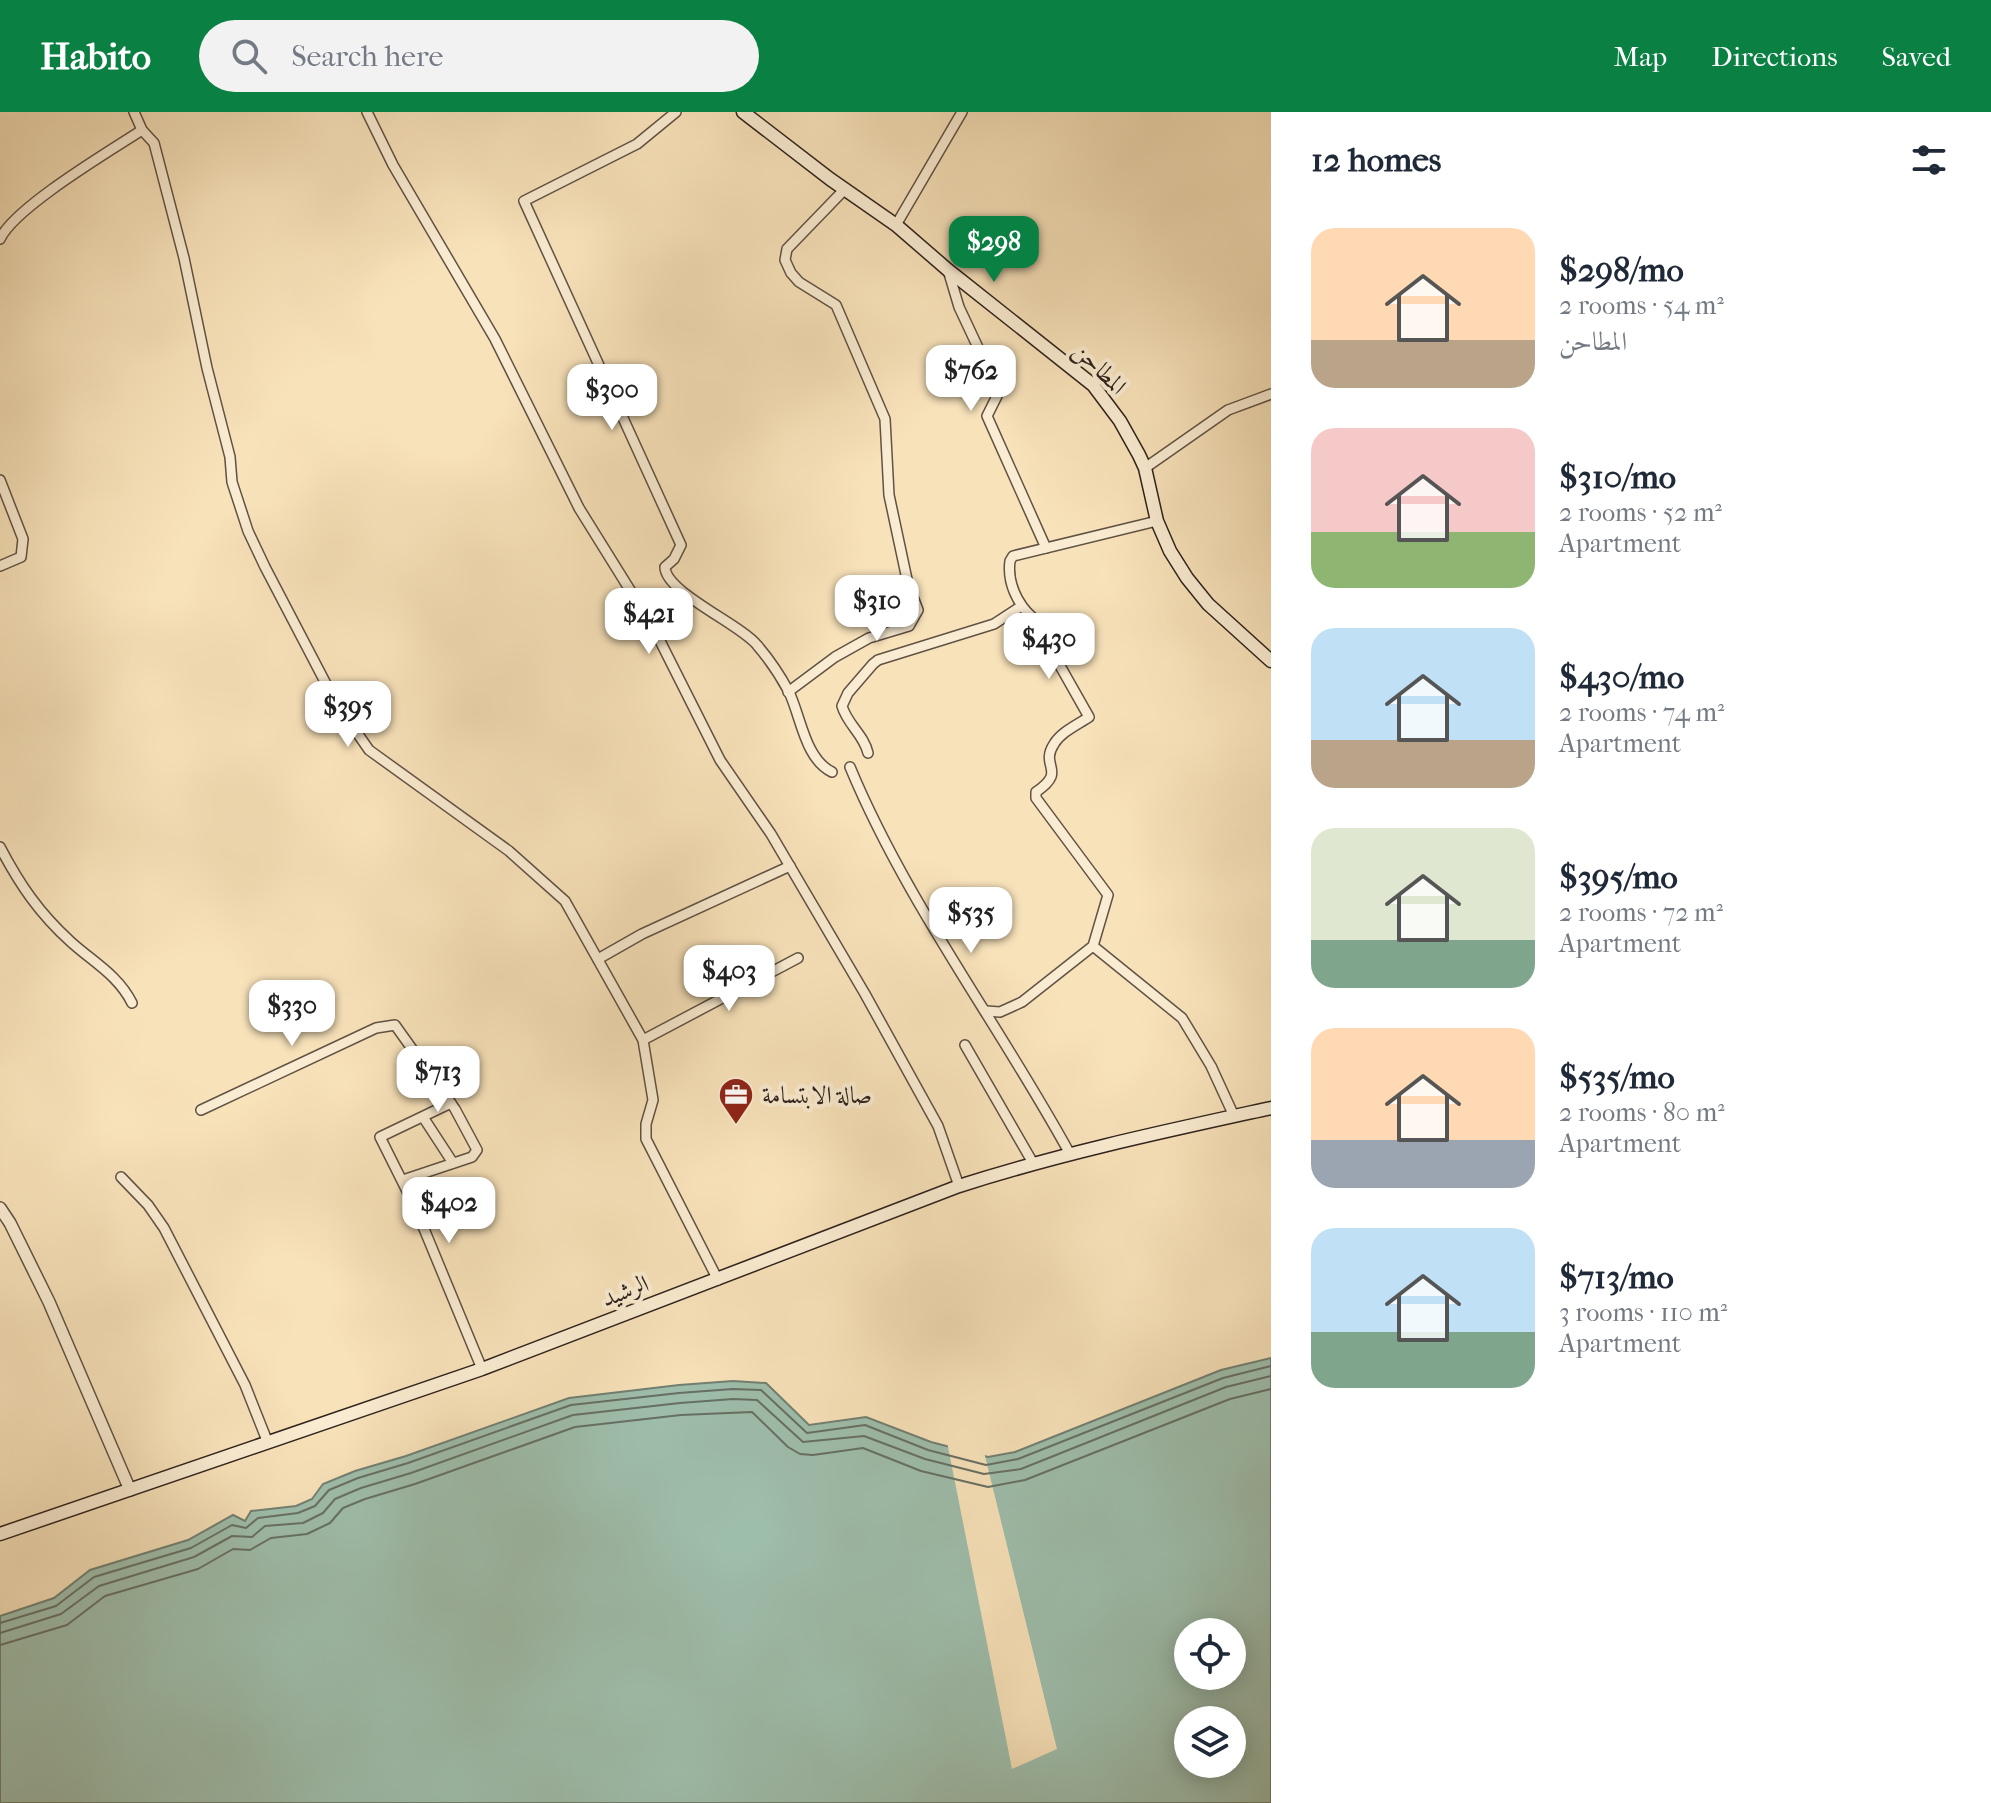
<!DOCTYPE html>
<meta charset="utf-8">
<style>
:root{--surface:#fff;--page:#f2f2f3;--text:#1f2937;--muted:#747a83;--accent:#0b8043}
body{margin:0;font-family:"IM FELL French Canon",Amiri,serif;background:var(--page);color:var(--text);height:100vh;display:flex;flex-direction:column;font-size:30px;white-space:nowrap}
*{box-sizing:border-box;margin:0}
p{font-size:26px;color:var(--muted)}
.icon{flex:none;width:44px;height:44px;fill:none;stroke:currentColor;stroke-width:2;stroke-linecap:round;stroke-linejoin:round}
.map{position:relative;flex:1;overflow:hidden}
.panel{display:flex;flex-direction:column;background:var(--surface);width:720px}
.panel>*{flex:none}
.fabs{position:absolute;left:1174px;top:1506px;display:grid;gap:16px}
.fabs a{display:grid;place-items:center;width:72px;height:72px;border-radius:50%;background:var(--surface);box-shadow:0 4px 20px #0003;font-size:40px}
.price{position:absolute;translate:-50% -68px;padding:0 18px;border-radius:16px;background:#fff;color:#222;font-size:26px;line-height:52px;filter:drop-shadow(0 2px 4px #0008)}
.price::after{content:'';position:absolute;left:50%;top:48px;width:24px;height:18px;margin-left:-12px;background:inherit;clip-path:polygon(0 0,100% 0,50% 100%)}
.price.on{background:var(--accent);color:#fff}
ul{padding:0;list-style:none}
li{display:flex;align-items:center;gap:24px;height:200px;padding:0 40px}
li span{display:grid;place-items:center;flex:none;width:224px;height:160px;border-radius:24px;color:#555}
li>.icon{margin-inline-start:auto}
span .icon{width:96px;height:96px;fill:#fffc;stroke-width:1}
li b{font-size:34px}
h2{display:flex;justify-content:space-between;align-items:center;height:96px;padding:0 40px;font-size:34px}
header{display:flex;align-items:center;gap:48px;box-sizing:border-box;height:112px;padding:0 40px;background:var(--accent);color:#fff}
header strong{font-size:38px}
nav{display:flex;gap:44px;margin-inline-start:auto;font-size:28px}
.search{width:560px;height:72px;background:var(--page);display:flex;align-items:center;gap:20px;box-sizing:border-box;padding:0 28px;border-radius:44px;color:var(--muted);font-size:30px}
main{display:flex;flex:1;min-height:0}
.map>svg:first-child{display:block}
.water{fill:#9ebeac;stroke:#718072;stroke-width:2;fill-rule:evenodd}
.pier{fill:#f8e2ba}
.lines{fill:none;stroke-linecap:round;stroke-linejoin:round}
.shore{stroke:#667064;stroke-width:2}
.minor-casing{stroke:#605244;stroke-width:12}
.tertiary-casing{stroke:#605244;stroke-width:14}
.secondary-casing{stroke:#2e221c;stroke-width:15}
.minor{stroke:#faecd2;stroke-width:9}
.tertiary{stroke:#faecd2;stroke-width:11}
.secondary{stroke:#faecd2;stroke-width:12}
.labels{text-anchor:middle;dominant-baseline:central;stroke-width:8;stroke-linejoin:round;paint-order:stroke}
.street-label{font-size:24px;fill:#2e221c;stroke:#faecd2}
.poi-label{font-size:24px;fill:#2e221c;stroke:#faecd2;text-anchor:start}
</style>
<header>
<strong>Habito</strong>
<div class="search"><svg class="icon" aria-label="search" viewBox="0 0 24 24"><circle cx="10" cy="10" r="6"/><path d="M15 15l6 6"/></svg>Search here</div>
<nav><a>Map</a><a>Directions</a><a>Saved</a></nav>
</header>
<main>
<div class="map">
<svg width="1271" height="1691" viewBox="0 0 1271 1691">
<rect width="100%" height="100%" fill="#f8e2ba"/>
<filter id="stains"><feTurbulence type="fractalNoise" baseFrequency=".0025" numOctaves="4"/><feColorMatrix values="0 0 0 0 .2 0 0 0 0 .09 0 0 0 0 .02 0 0 0 .5 -.17"/></filter>
<radialGradient id="worn" r=".72"><stop offset=".6" stop-color="#630" stop-opacity="0"/><stop offset="1" stop-color="#630" stop-opacity=".3"/></radialGradient>
<path class="water" d="M1271 1246V1691H0V1504L54 1486 90 1458 188 1428 233 1403 245 1409 251 1399 296 1394 312 1387 323 1372 355 1359 406 1344 569 1286 679 1273 733 1269 766 1271 809 1313 866 1305 931 1330 988 1345 1015 1340 1221 1258ZM1188 1520H1232V1564H1188ZM1188 1608H1232V1652H1188Z"/>
<path class="pier" d="M947 1330 984 1340 1057 1637 1012 1657Z"/>
<g class="lines">
<g class="shore">
<path d="M0 1511 56 1494 94 1465 191 1436 232 1413 246 1416 258 1406 298 1401 315 1394 329 1378 358 1366 408 1351 571 1293 679 1281 733 1277 761 1278 807 1321 865 1313 928 1338 986 1353 1018 1347 1223 1266 1271 1254"/>
<path d="M0 1521 61 1502 99 1474 194 1445 232 1424 252 1425 265 1414 303 1411 323 1401 335 1387 361 1376 411 1361 573 1303 680 1291 733 1287 757 1288 803 1330 864 1324 925 1347 984 1362 1021 1357 1226 1275 1271 1264"/>
<path d="M0 1533 67 1513 105 1484 198 1457 233 1437 250 1438 271 1426 307 1422 330 1411 343 1396 365 1387 415 1372 575 1315 681 1303 752 1300 788 1335 800 1342 813 1343 863 1336 921 1359 988 1375 1025 1368 1230 1287 1271 1277"/>
</g>
<defs>
<g id="minor">
<path d="M134 0 142 18 154 31 184 146 207 256 230 345 232 370 248 419 265 455 335 589 369 638 509 739 565 789 643 928 653 988 646 1012V1027L718 1168"/>
<path d="M367 0 393 53 495 227 579 396 653 515 720 648 771 722 865 882 938 1014 959 1074"/>
<path d="M676 0 637 32 524 89 681 433 674 447 665 455C665 480 740 512 757 533 769 547 781 565 789 580 801 605 805 647 832 660"/>
<path d="M896 113 962 0"/>
<path d="M0 127C15 95 110 39 142 18"/>
<path d="M948 158 959 195 997 276V284L987 304 1046 436"/>
<path d="M1145 356 1228 298 1271 282"/>
<path d="M0 368 23 427 21 445 0 454"/>
<path d="M788 580 835 545 869 526 909 514 918 498 908 472 889 383 885 307 836 193 799 170 791 161 785 148 787 137 844 78"/>
<path d="M868 641C864 623 847 612 842 594L848 581 873 552 878 548 994 512 1020 495"/>
<path d="M850 655C907 792 999 912 1070 1042"/>
<path d="M0 735C20 773 39 801 71 830 93 850 118 863 132 891"/>
<path d="M1093 834 1182 906 1211 954 1234 1004"/>
<path d="M598 847 642 822 790 754"/>
<path d="M986 899 1000 900 1022 890 1093 834 1108 783 1036 686V680C1068 658 1039 655 1054 632 1061 620 1077 613 1089 605L1033 506C1017 492 1007 470 1010 449L1013 444 1157 409"/>
<path d="M643 928 798 846"/>
<path d="M965 933 1033 1051"/>
<path d="M451 991 380 1025 415 1095 482 1257"/>
<path d="M201 998 376 916 395 913 455 997 477 1038 472 1045 403 1068"/>
<path d="M423 1005 453 1051"/>
<path d="M121 1065 148 1093 164 1116 245 1273 268 1331"/>
</g>
<path id="tertiary" d="M0 1096 10 1111 49 1190 130 1378"/>
<g id="secondary">
<path d="M743 0 830 67 896 113 948 158 1093 273 1120 309 1139 343 1145 356 1157 409 1170 439 1187 466 1208 492 1271 549"/>
<path d="M0 1422 482 1257 959 1074C1062 1041 1166 1019 1271 996"/>
</g>
</defs>
<use href="#minor" class="minor-casing"/>
<use href="#tertiary" class="tertiary-casing"/>
<use href="#secondary" class="secondary-casing"/>
<use href="#minor" class="minor"/>
<use href="#tertiary" class="tertiary"/>
<use href="#secondary" class="secondary"/>
</g>
<defs>
<symbol id="office-pin" viewBox="-11 -11 22 30"><path d="M0 17L-7.5 6A9.5 9.5 0 1 1 7.5 6Z" fill="#8f2418" stroke="#faecd2"/><path d="M-6-3h4V-5.5h4V-3h4V5H-6ZM-1-4.5V-3h2v-1.5ZM-6 0V1H6V0Z" fill="#fff"/></symbol>
</defs>
<g fill-rule="evenodd">
<use href="#office-pin" x="716" y="963" width="40" height="54"/>
</g>
<g class="labels">
<g class="street-label">
<text transform="translate(1100 256) rotate(45)">المطاحن</text>
<text transform="translate(625 1179) rotate(-21)">الرشيد</text>
</g>
<g class="poi-label">
<text x="762" y="983">صالة الابتسامة</text>
</g>
</g>
<rect width="100%" height="100%" filter="url(#stains)"/>
<rect width="100%" height="100%" fill="url(#worn)"/>
</svg>
<div class="fabs">
<a><svg class="icon" aria-label="locate" viewBox="0 0 24 24"><circle cx="12" cy="12" r="6"/><path d="M12 2v4M12 18v4M2 12h4M18 12h4"/></svg></a>
<a><svg class="icon" aria-label="layers" viewBox="0 0 24 24"><path d="M12 4l9 5-9 5-9-5zM3 14l9 5 9-5"/></svg></a>
</div>
<b class="price on" style="left:994px;top:172px">$298</b>
<b class="price" style="left:971px;top:301px">$762</b>
<b class="price" style="left:612px;top:320px">$300</b>
<b class="price" style="left:877px;top:531px">$310</b>
<b class="price" style="left:649px;top:544px">$421</b>
<b class="price" style="left:1049px;top:569px">$430</b>
<b class="price" style="left:348px;top:637px">$395</b>
<b class="price" style="left:971px;top:843px">$535</b>
<b class="price" style="left:729px;top:901px">$403</b>
<b class="price" style="left:292px;top:936px">$330</b>
<b class="price" style="left:438px;top:1002px">$713</b>
<b class="price" style="left:449px;top:1133px">$402</b>
</div>
<section class="panel">
<h2>12 homes<svg class="icon" aria-label="filters" viewBox="0 0 24 24"><path d="M4 7h16M4 17h16"/><circle cx="9" cy="7" r="2"/><circle cx="15" cy="17" r="2"/></svg></h2>
<ul>
<li><span style="background:linear-gradient(#ffd9b3 70%,#b9a48a 0)"><svg class="icon" aria-label="home" viewBox="0 0 24 24"><path d="M3 11l9-7 9 7M6 9v11h12V9"/></svg></span><div><b>$298/mo</b><p>2 rooms · 54 m²</p><p>المطاحن</p></div></li>
<li><span style="background:linear-gradient(#f6c9c9 65%,#8fb573 0)"><svg class="icon" aria-label="home" viewBox="0 0 24 24"><path d="M3 11l9-7 9 7M6 9v11h12V9"/></svg></span><div><b>$310/mo</b><p>2 rooms · 52 m²</p><p>Apartment</p></div></li>
<li><span style="background:linear-gradient(#bfe0f5 70%,#b9a48a 0)"><svg class="icon" aria-label="home" viewBox="0 0 24 24"><path d="M3 11l9-7 9 7M6 9v11h12V9"/></svg></span><div><b>$430/mo</b><p>2 rooms · 74 m²</p><p>Apartment</p></div></li>
<li><span style="background:linear-gradient(#dfe7d0 70%,#7fa58c 0)"><svg class="icon" aria-label="home" viewBox="0 0 24 24"><path d="M3 11l9-7 9 7M6 9v11h12V9"/></svg></span><div><b>$395/mo</b><p>2 rooms · 72 m²</p><p>Apartment</p></div></li>
<li><span style="background:linear-gradient(#ffd9b3 70%,#9aa5b1 0)"><svg class="icon" aria-label="home" viewBox="0 0 24 24"><path d="M3 11l9-7 9 7M6 9v11h12V9"/></svg></span><div><b>$535/mo</b><p>2 rooms · 80 m²</p><p>Apartment</p></div></li>
<li><span style="background:linear-gradient(#bfe0f5 65%,#7fa58c 0)"><svg class="icon" aria-label="home" viewBox="0 0 24 24"><path d="M3 11l9-7 9 7M6 9v11h12V9"/></svg></span><div><b>$713/mo</b><p>3 rooms · 110 m²</p><p>Apartment</p></div></li>
</ul>
</section>
</main>
